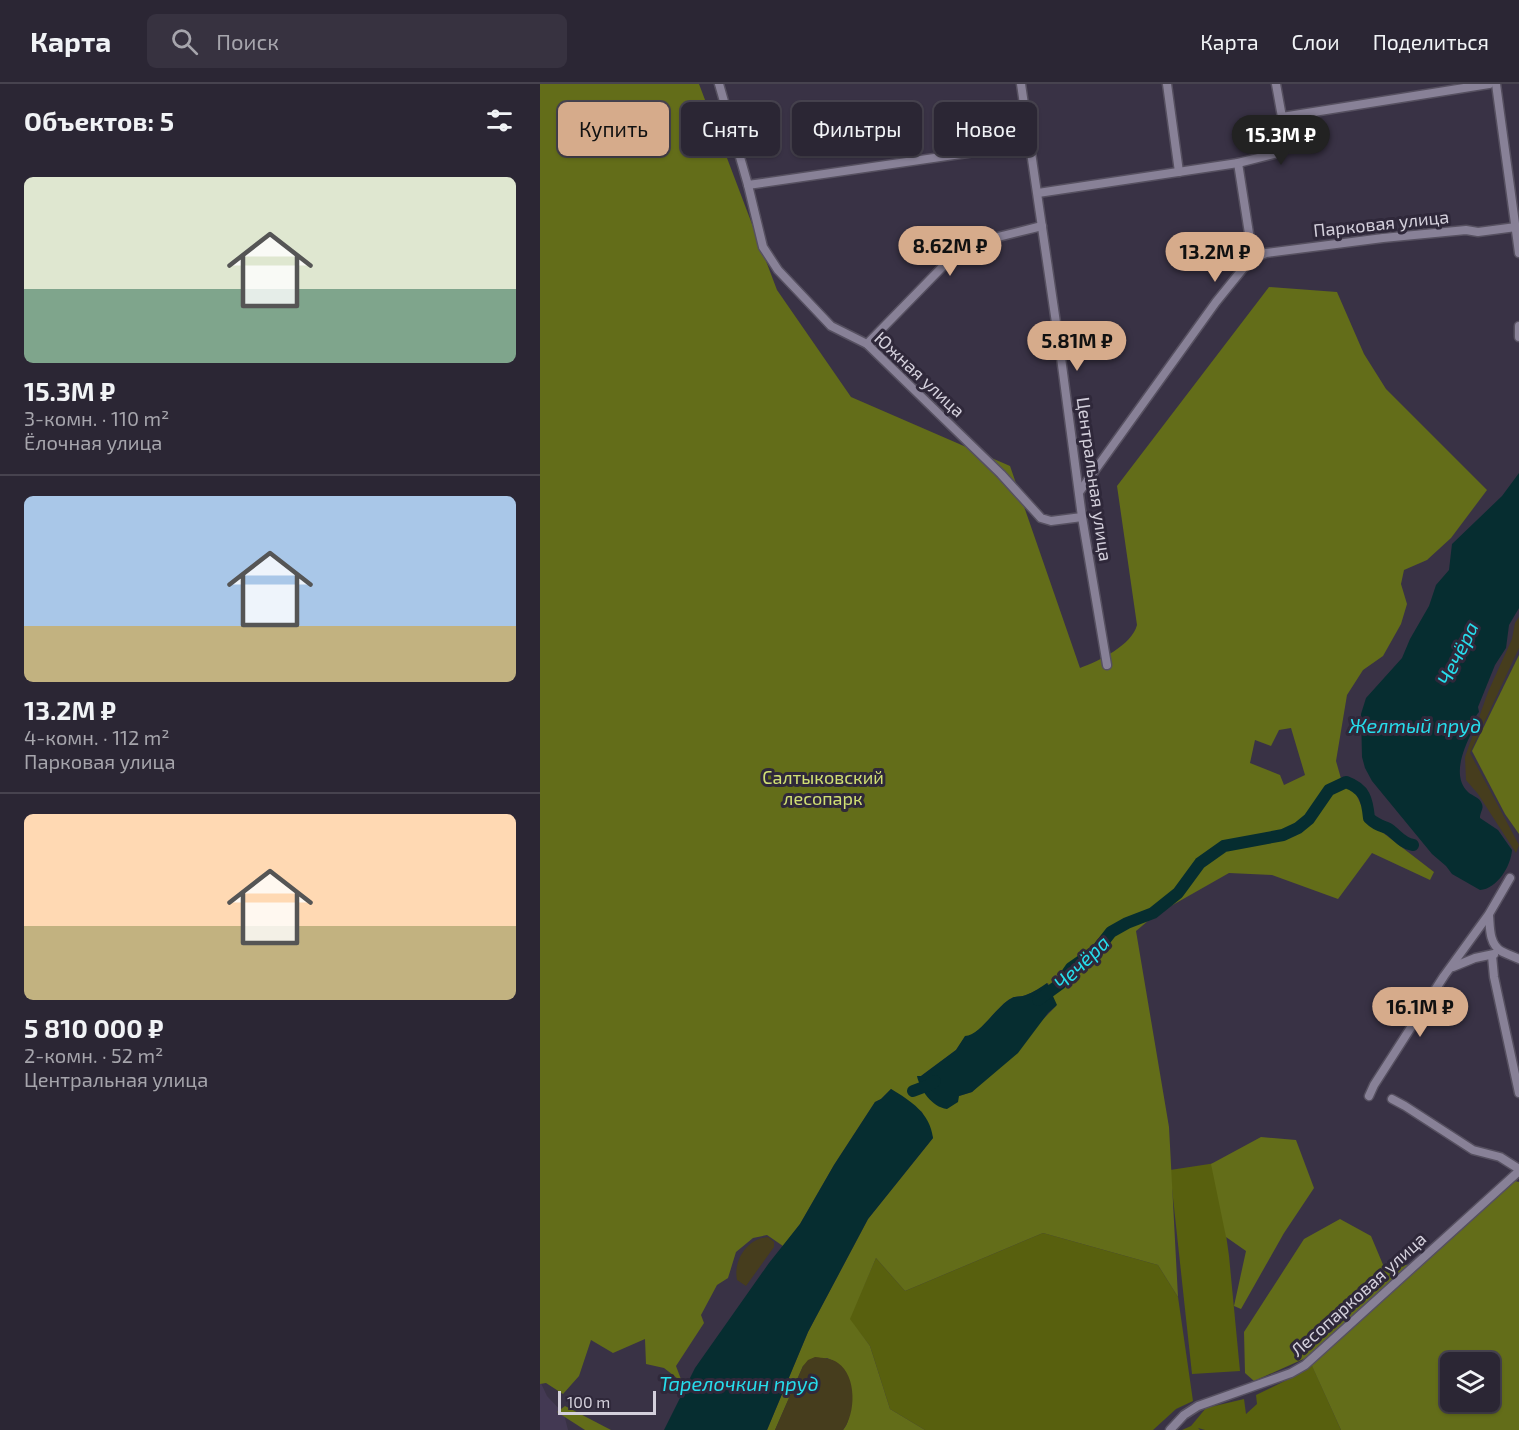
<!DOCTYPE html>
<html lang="ru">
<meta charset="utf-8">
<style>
:root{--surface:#2b2634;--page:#373240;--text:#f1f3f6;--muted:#a6a5ac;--line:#47434f;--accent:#d6ab8b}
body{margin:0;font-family:"Exo 2",sans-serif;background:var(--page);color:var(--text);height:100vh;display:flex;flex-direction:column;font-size:22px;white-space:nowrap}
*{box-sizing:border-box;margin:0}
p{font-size:20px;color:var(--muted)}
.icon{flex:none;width:33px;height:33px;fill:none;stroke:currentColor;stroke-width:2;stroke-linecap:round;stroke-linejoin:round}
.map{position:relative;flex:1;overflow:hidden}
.panel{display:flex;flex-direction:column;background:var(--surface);width:540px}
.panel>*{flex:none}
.banner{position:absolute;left:18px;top:18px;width:570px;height:54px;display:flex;gap:12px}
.tools{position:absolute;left:900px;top:1268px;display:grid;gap:12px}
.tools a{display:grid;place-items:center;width:60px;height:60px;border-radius:9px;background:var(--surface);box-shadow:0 2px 4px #0004,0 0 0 2px var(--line);font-size:30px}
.scale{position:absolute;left:18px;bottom:15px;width:98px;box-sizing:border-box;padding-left:6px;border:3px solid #d4d0dc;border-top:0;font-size:16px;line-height:21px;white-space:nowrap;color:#d4d0dc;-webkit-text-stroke:4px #2f283a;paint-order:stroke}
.price{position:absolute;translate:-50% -51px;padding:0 14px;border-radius:21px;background:var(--accent);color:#111;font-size:20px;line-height:39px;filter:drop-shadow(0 2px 3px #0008)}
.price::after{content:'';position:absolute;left:50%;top:36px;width:18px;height:14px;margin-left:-9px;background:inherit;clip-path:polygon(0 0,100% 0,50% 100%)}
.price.active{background:#222;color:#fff}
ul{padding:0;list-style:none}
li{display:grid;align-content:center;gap:12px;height:318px;padding:0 24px}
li+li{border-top:2px solid var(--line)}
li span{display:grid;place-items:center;height:186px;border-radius:9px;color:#555}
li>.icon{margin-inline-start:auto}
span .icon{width:108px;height:108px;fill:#fffc;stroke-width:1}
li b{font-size:26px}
h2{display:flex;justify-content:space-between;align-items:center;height:72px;padding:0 24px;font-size:26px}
.chip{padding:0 21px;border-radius:9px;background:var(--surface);box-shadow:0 2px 4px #0004,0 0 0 2px var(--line);font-size:21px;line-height:54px}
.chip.active{background:var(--accent);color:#111}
header{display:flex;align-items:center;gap:36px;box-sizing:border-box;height:84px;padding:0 30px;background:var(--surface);border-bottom:2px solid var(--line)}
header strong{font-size:28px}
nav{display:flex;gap:33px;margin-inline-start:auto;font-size:21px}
.search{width:420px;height:54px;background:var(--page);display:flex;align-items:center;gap:15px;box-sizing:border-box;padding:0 21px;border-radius:9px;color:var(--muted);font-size:22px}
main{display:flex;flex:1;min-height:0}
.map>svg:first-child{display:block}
.built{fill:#433953}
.green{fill:#58600e}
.forest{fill:#636d19;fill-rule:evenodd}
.sand{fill:#463d1d}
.water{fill:#062d30}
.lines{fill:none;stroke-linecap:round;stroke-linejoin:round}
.river{stroke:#062d30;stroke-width:12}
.minor-casing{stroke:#565060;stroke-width:11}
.minor{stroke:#888197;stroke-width:8}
.labels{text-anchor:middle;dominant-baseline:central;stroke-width:6;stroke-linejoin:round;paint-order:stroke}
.street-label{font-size:18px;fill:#d4d0dc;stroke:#2f283a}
.park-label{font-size:18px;fill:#d1e074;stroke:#2f283a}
.water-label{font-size:20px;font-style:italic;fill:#26ddec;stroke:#2f283a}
</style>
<header>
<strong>Карта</strong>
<div class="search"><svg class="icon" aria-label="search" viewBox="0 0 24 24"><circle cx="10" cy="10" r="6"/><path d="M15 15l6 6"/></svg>Поиск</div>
<nav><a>Карта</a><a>Слои</a><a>Поделиться</a></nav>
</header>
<main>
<section class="panel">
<h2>Объектов: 5<svg class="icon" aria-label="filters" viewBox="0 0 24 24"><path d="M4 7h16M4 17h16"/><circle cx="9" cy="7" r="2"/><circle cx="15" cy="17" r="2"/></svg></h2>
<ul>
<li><span style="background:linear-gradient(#dfe7d0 60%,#7fa58c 0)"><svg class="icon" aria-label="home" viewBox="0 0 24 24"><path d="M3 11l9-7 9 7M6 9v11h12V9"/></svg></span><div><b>15.3M ₽</b><p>3-комн. · 110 m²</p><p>Ёлочная улица</p></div></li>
<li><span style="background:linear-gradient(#a9c7e8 70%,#c2b280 0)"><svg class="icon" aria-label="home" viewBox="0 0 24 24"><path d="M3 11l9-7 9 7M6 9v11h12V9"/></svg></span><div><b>13.2M ₽</b><p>4-комн. · 112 m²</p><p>Парковая улица</p></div></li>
<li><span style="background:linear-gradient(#ffd9b3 60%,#c2b280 0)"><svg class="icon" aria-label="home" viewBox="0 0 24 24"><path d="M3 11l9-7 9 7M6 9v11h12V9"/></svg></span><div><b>5 810 000 ₽</b><p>2-комн. · 52 m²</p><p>Центральная улица</p></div></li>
</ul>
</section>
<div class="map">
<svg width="979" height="1346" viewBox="0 0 979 1346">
<rect width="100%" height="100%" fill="#393245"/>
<path class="built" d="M0 1297 7 1312 24 1330 28 1346H0Z"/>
<g class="green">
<path d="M676 1079 689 1172 700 1287 652 1290 630 1086Z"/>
<path d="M503 1149 618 1181 638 1213 653 1317 636 1325 613 1346H385L350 1325 330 1262 309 1235 336 1174 365 1207Z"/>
<path d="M771 1279 801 1346H665L658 1344 660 1346H642L651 1342 666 1324 704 1315 706 1330 717 1320 716 1311 759 1290Z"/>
</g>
<g class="forest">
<path d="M0 0H159L237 206 311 313 470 382 540 584C559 577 592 561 597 541L577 402 729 203 797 208 824 270 846 305 947 406 911 454 887 476 864 486 861 500 867 520 861 540 843 572 823 586 807 611 796 677 802 698 816 710 829 738 894 788 890 796 832 769 798 815 732 791 689 789 615 831 596 847 629 1043 638 1213 618 1181 503 1149 365 1207 336 1174 310 1235 330 1262 350 1325 385 1346H303C309 1339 309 1332 309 1323 311 1299 312 1285 287 1274L263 1282 235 1346H227L268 1248 328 1135 393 1054 382 1028 351 1005 341 1015 335 1018 294 1081 260 1140 243 1162 227 1151 213 1154 196 1168 188 1194 177 1201 161 1231 164 1239 136 1282 142 1298 124 1284 106 1280 105 1255 73 1269 51 1256 39 1292 23 1310 6 1299 0 1300ZM751 644 765 691 744 701 740 691 710 679 715 656 731 662 739 646ZM508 899 516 922 432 1008 419 1012 378 992H381L416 966 425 953C441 951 456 922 472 914 476 912 482 913 486 911 494 908 501 903 508 899Z"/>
<path d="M979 571V750L965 730 932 667Z"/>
<path d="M721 1053 756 1056 774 1104 744 1149 701 1225 694 1222 706 1167 686 1153 671 1080Z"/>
<path d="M975 1097 979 1098V1346H801L768 1273 714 1297 705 1289 704 1248 764 1155 800 1135 831 1152 844 1183 866 1181 888 1176ZM910 1278H950V1317H910Z"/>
<path d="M25 1322 71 1346H45L17 1328Z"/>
</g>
<g class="sand">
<path d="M979 533V564L930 669 979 761 976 769 938 710 926 696 925 673 948 608 972 555 975 539Z"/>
<path d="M228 1153 234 1158V1163L206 1202 197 1196C193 1176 207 1155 228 1153Z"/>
<path d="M275 1273C283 1274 291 1274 298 1279 317 1292 316 1330 303 1346H235L263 1282 268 1276Z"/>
</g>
<g class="water">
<path d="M979 389V524L969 541 966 564 955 581 938 623 939 628C933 634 935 642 931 650 923 666 912 693 928 708 932 712 940 713 942 720 944 725 940 728 940 734L958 746 972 766C971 782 957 805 940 806L912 790 906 782 892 770 832 697 825 684 822 673 821 630 826 614 862 574 870 555 889 522 896 501 909 486 912 460 962 412Z"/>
<path d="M507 899 517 921 508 929 478 969 432 1008 419 1012 418 1018 407 1025C392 1023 380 1006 377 992H381L416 966 425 952C440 952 456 922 472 914 476 912 482 913 486 911 494 908 501 903 507 899Z"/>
<path d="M351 1005C371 1017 390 1029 393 1054L328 1135 268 1248 227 1346H124L155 1284 229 1179 260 1140 294 1081 335 1018 341 1015Z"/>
</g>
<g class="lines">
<g class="river">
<path d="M498 916 520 900 531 884 557 866 571 848 587 839 613 829 638 809 660 779 684 762 743 751 758 744 769 735 789 706 806 698C825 705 827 715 829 734 835 740 839 741 847 744 856 749 861 759 873 761"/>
<path d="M373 1007 389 1001 395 997"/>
</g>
<defs>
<g id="minor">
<path d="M179 0 208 101 223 163 238 186 291 242 327 260 461 390 501 434 511 437 542 433"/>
<path d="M481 0 520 266 542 433 567 581"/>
<path d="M627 0 639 88"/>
<path d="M736 0 742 33"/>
<path d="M956 0 979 169"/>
<path d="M698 79 713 175"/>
<path d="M208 101 490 60"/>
<path d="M498 109 698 79 742 68 747 63 742 33 949 0"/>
<path d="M979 242V253"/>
<path d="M327 260 417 168 430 160 502 142"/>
<path d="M540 407 676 218 710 176 726 169 843 154 926 146 938 148 976 143"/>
<path d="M949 831C950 843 949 860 961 867 966 870 973 872 979 875"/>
<path d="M952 872 954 893 979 1009"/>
<path d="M913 883 935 874 954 870"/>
<path d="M829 1012 834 1001 904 892 949 830 970 794"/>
<path d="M852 1015 865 1022 933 1066 960 1073 979 1085"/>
<path d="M630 1346 644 1331 658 1322 751 1289 765 1281 979 1087"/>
</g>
</defs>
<use href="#minor" class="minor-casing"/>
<use href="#minor" class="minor"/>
</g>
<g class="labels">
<g class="street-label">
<text transform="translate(841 139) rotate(-6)">Парковая улица</text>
<text transform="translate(380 290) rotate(43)">Южная улица</text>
<text transform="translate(555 395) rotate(82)">Центральная улица</text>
<text transform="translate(818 1210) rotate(-42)">Лесопарковая улица</text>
</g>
<g class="park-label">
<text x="283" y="693">Салтыковский<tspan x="283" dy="21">лесопарк</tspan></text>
</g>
<g class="water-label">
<text transform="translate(917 569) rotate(-64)">Чечёра</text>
<text x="875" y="641">Желтый пруд</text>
<text transform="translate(541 878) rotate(-44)">Чечёра</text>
<text x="199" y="1299">Тарелочкин пруд</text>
</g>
</g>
</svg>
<div class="tools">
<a><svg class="icon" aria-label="layers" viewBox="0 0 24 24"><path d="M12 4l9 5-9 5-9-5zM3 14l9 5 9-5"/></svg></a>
</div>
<div class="scale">100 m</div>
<b class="price active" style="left:741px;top:82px">15.3M ₽</b>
<b class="price" style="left:410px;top:193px">8.62M ₽</b>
<b class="price" style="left:675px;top:199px">13.2M ₽</b>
<b class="price" style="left:537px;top:288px">5.81M ₽</b>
<b class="price" style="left:880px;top:954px">16.1M ₽</b>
<div class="banner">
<a class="chip active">Купить</a>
<a class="chip">Снять</a>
<a class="chip">Фильтры</a>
<a class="chip">Новое</a>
</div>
</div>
</main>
